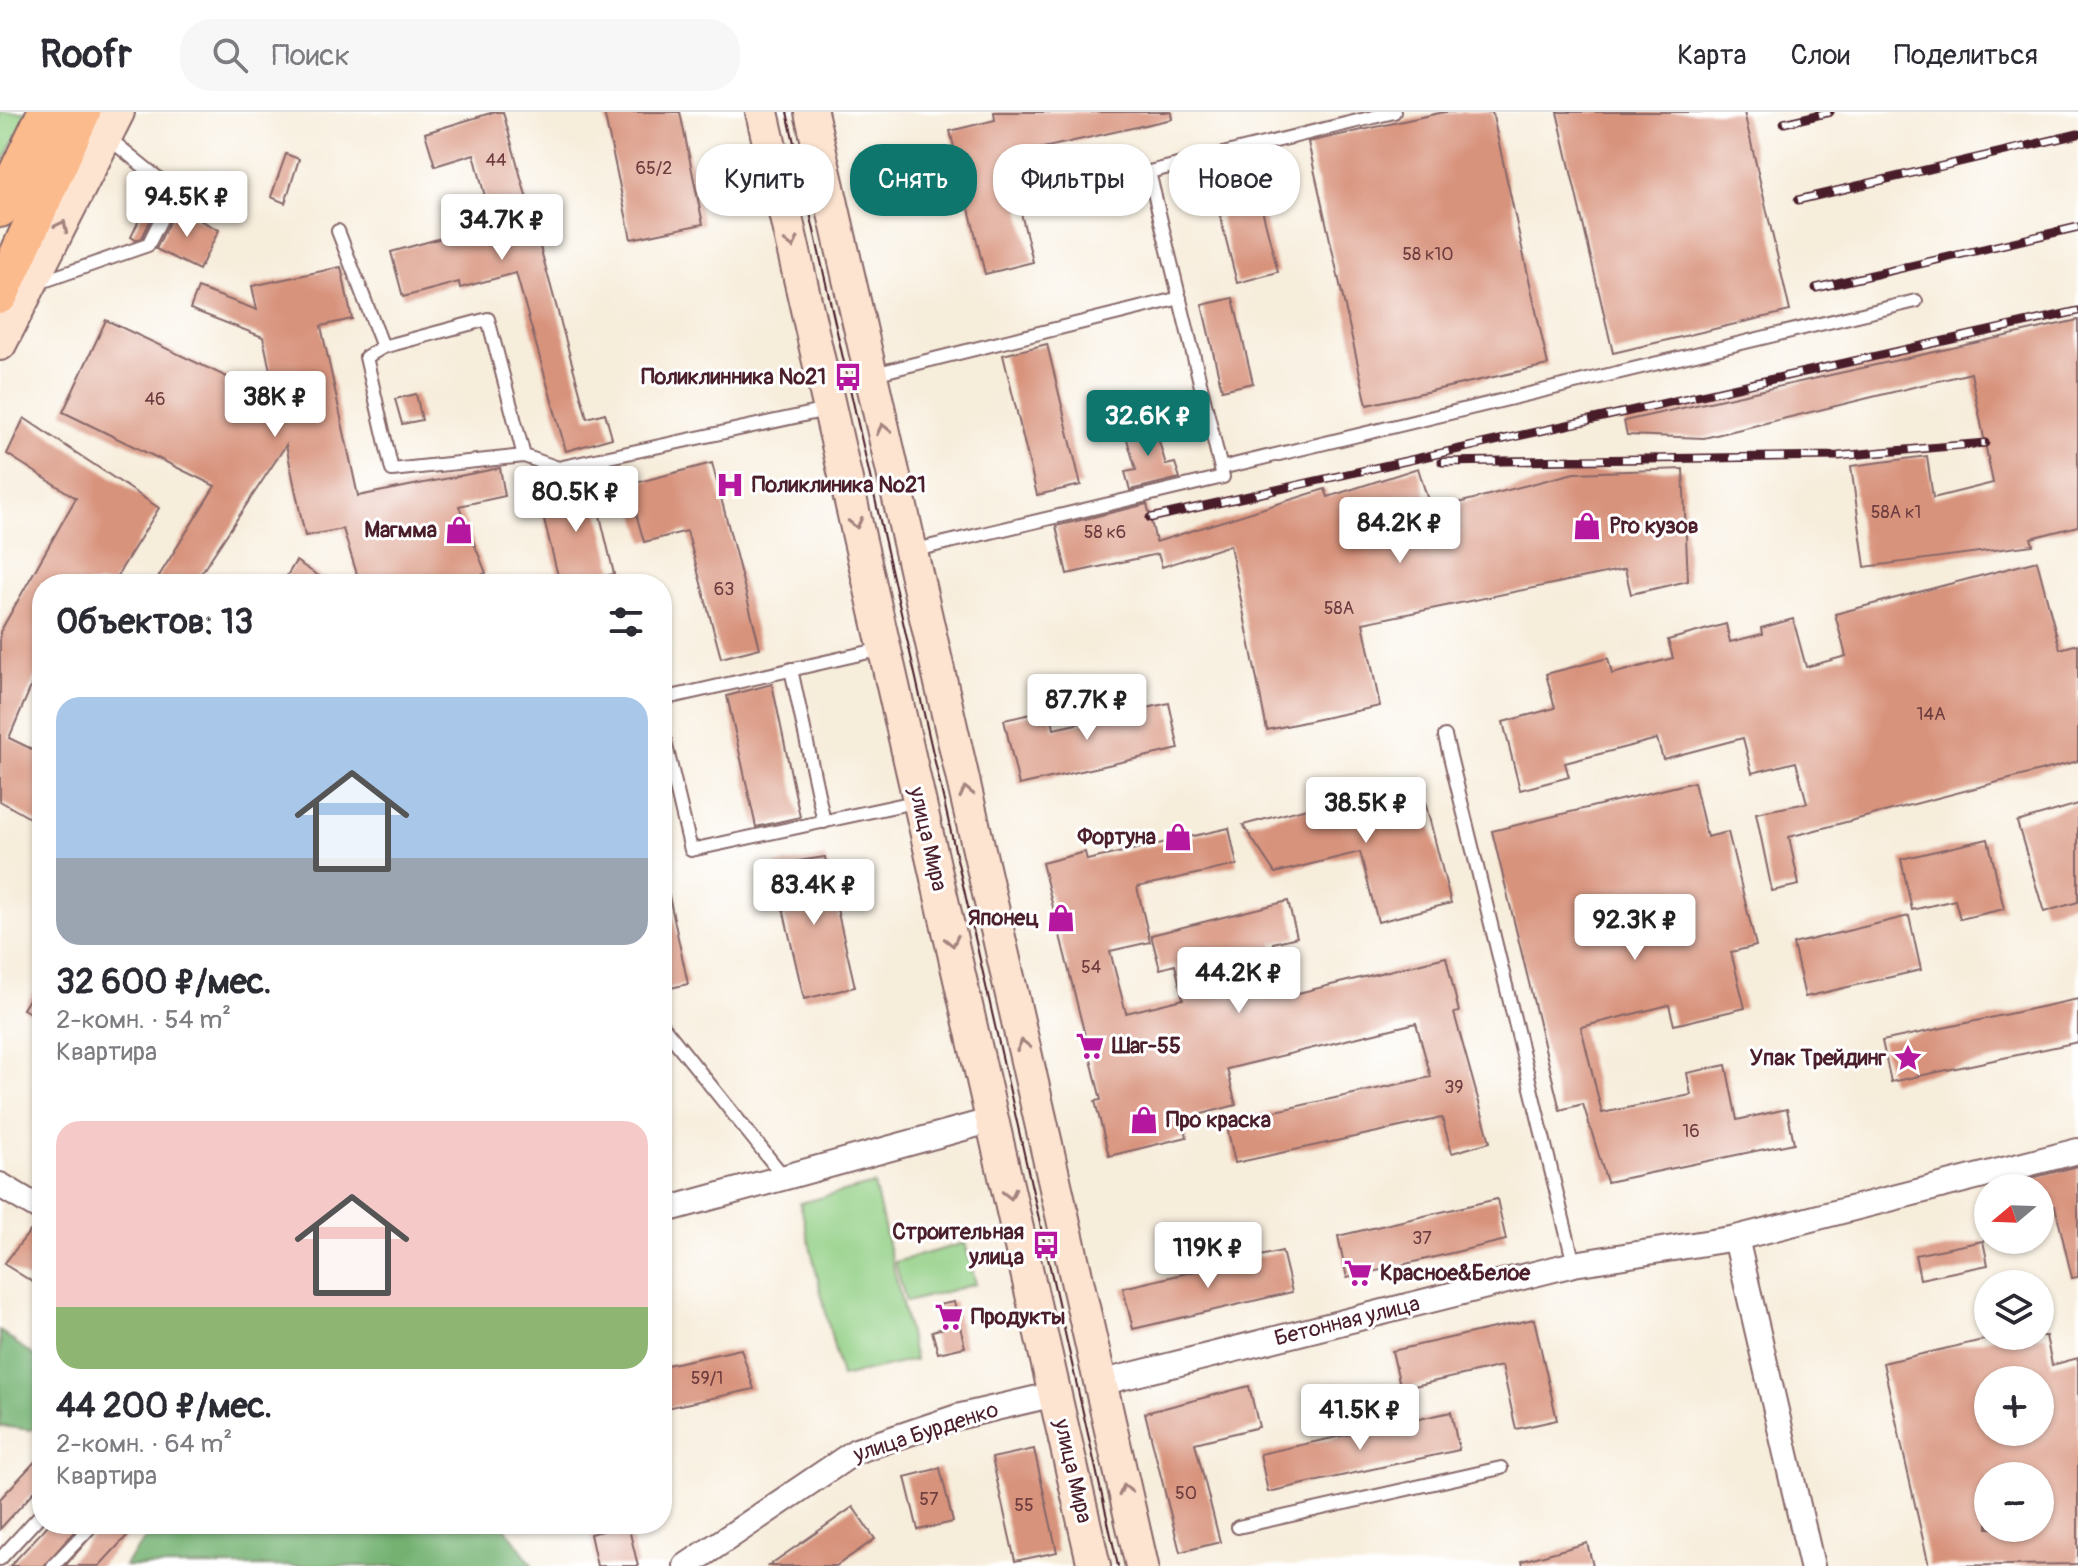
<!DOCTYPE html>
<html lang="ru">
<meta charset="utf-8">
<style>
:root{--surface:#fff;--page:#f7f7f7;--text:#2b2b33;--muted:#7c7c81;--line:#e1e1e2;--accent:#0f766e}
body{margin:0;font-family:Pangolin,sans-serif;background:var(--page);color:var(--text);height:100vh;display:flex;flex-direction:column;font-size:30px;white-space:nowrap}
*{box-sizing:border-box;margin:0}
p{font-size:26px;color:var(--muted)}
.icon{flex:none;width:44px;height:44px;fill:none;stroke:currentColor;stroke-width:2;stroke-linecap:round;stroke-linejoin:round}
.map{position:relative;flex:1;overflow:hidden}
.panel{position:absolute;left:32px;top:462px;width:640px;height:960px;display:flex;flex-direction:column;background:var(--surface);border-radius:32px;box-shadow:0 2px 6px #0004}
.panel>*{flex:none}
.guide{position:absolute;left:696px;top:32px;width:760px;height:72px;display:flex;gap:16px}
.needle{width:52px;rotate:251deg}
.fabs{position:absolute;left:1974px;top:1062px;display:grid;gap:16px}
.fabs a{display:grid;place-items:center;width:80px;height:80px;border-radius:50%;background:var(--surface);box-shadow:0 2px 6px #0004;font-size:40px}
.price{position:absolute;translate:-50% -68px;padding:0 18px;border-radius:8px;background:#fff;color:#222;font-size:26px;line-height:52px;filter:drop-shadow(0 2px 4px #0008)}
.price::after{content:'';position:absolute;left:50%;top:48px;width:24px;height:18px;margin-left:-12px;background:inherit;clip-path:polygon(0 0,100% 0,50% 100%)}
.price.on{background:var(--accent);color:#fff}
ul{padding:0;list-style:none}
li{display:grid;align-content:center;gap:16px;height:424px;padding:0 24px}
li span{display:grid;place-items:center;height:248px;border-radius:24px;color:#555}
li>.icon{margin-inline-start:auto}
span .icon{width:144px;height:144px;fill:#fffc;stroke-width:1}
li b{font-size:34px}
h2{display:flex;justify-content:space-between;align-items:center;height:96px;padding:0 24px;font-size:34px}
.chip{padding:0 28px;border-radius:32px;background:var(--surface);box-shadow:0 2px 6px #0004;font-size:28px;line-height:72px}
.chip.on{background:var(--accent);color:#fff}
header{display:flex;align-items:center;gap:48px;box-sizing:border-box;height:112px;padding:0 40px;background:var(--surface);border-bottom:2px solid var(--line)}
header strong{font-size:38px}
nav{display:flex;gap:44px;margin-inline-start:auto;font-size:28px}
.search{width:560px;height:72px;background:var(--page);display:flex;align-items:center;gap:20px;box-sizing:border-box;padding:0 28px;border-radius:32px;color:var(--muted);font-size:30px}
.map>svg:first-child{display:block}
.green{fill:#92cf84;stroke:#6e7758;stroke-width:2}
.forest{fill:#75b272;stroke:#60684e;stroke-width:2}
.building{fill:#d8937c;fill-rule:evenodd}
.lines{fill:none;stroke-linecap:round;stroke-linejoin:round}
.lane-casing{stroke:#876769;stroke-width:16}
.street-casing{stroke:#876769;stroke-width:28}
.secondary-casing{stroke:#876769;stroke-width:36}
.primary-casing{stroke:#876769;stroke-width:40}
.lane{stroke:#fff;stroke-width:12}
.street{stroke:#fff;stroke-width:24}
.secondary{stroke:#fde4d1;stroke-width:32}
.primary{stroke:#fbbb8d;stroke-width:36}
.tram{stroke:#4a1f2b;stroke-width:2}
.rail-casing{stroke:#4a1f2b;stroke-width:9}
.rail{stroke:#fff;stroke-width:6;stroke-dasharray:18;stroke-linecap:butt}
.oneway{stroke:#a4827e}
.labels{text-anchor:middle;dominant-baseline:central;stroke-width:6;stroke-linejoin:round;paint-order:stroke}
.number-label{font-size:18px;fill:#6e3c3f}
.poi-label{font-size:22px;font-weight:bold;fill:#4a1f2b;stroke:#fff;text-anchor:end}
.street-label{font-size:22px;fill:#4a1f2b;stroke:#fff}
</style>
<header>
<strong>Roofr</strong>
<div class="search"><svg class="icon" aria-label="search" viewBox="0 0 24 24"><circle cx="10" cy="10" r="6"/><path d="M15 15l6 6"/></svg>Поиск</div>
<nav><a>Карта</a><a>Слои</a><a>Поделиться</a></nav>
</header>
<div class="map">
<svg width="2078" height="1454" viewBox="0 0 2078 1454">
<rect width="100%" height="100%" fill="#fff"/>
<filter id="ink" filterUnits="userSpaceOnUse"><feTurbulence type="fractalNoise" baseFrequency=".0125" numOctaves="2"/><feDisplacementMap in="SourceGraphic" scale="16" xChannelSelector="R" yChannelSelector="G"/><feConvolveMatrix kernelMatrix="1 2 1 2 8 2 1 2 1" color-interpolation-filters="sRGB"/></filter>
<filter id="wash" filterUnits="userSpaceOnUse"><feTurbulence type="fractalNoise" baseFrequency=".006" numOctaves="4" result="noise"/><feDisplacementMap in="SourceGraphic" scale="32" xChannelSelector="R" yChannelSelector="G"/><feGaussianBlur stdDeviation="1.8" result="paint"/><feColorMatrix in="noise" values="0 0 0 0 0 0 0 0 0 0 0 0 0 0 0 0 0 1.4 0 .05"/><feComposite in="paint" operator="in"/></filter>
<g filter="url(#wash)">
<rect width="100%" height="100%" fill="#f7eddb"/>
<g class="green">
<path d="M0 0H28L0 58Z"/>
<path d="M874 1072 915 1248 841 1265 800 1091Z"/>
<path d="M965 1131 976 1172 906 1190 895 1150Z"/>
</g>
<g class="forest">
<path d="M0 1219 42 1250V1308L31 1318 0 1314Z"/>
<path d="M157 1412H503L533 1454H124Z"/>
</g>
<g id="blocks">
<g class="building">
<path d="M494 0H503L587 306 605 301 612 326 566 339 516 161 460 176 459 170 403 185 391 140 492 112 474 42 435 54 425 21Z"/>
<path d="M604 0H680L703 112 631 127Z"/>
<path d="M994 0H1171L1172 7 1007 44 1033 150 985 162 950 19 995 8Z"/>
<path d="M1444 0H1492L1548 253 1367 293 1308 30Z"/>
<path d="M1557 0H1744L1790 199 1613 241Z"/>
<path d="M286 42 299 47 285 91 271 85Z"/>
<path d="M1251 54 1278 160 1237 171 1210 64Z"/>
<path d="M150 85 158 92 142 126 136 128 131 125Z"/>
<path d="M176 96 219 118 199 158 156 137Z"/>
<path d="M341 155 352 207 321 214 358 384 500 356 505 384 459 394 486 461 459 472H360L343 417 305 424 286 333 194 472H154L215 374 63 300 106 208 276 288 263 225 190 197 198 176 257 198 252 174Z"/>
<path d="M1233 186 1253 271 1222 278 1202 193Z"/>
<path d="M2078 208V414L2031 426 2033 433 1865 455 1851 354 1927 344 1933 386 1993 371 1971 261 1704 326 1627 323 1624 309Z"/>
<path d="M1047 232 1081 373 1037 383 1003 243Z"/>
<path d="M416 282 422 308 402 312 395 287Z"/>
<path d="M24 306 159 396 112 472H42V549L9 626 42 642V713L0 689V520L76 386 7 342Z"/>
<path d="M1153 309 1166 353 1175 351 1180 366 1130 378 1125 360 1136 358 1124 317Z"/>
<path d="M712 351 760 536 721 546 687 419 644 430 628 373Z"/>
<path d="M1418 356 1431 398 1574 361 1683 357 1688 469 1631 482 1625 457 1363 511 1380 594 1267 618 1230 433 1162 455 1158 442 1067 462 1056 414 1147 392 1156 430 1325 377 1328 385Z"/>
<path d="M592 370 614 462 560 472 538 383Z"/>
<path d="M296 449 331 472H282Z"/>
<path d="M2037 449 2060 537 2078 532V649L1789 725 1799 773 1772 779 1756 701 1807 691 1796 650 1752 661 1743 626 1663 647 1657 627 1565 651 1569 665 1520 678 1503 610 1555 596 1546 562 1608 546 1612 562 1673 546 1668 528 1726 512 1730 530 1762 522 1761 516 1793 507 1806 555 1846 544 1835 502Z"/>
<path d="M772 572 800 705 756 715 727 584Z"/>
<path d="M1169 591 1179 637 1019 673 1004 608 1050 598 1054 617Z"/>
<path d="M1419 666 1451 791 1378 810 1360 740 1275 761 1243 713Z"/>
<path d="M1694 670 1707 725 1728 720 1756 834 1731 840 1745 896 1674 913 1669 893 1581 915 1602 1001 1691 983 1687 961 1726 953 1737 1008 1787 997 1794 1031 1607 1070 1583 992 1560 998 1492 719Z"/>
<path d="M2078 692V790L2044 800 2017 710Z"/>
<path d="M1229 716 1237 753 1137 775 1150 830 1110 839 1126 901 1183 887 1175 853 1160 857 1151 823 1288 789 1297 825 1273 831 1286 884 1446 845 1459 900 1454 901 1490 1030 1452 1041 1442 1006 1235 1051 1226 1010 1431 965 1416 911 1227 957 1236 993 1183 1007 1187 1025 1109 1044 1095 989 1101 988 1042 751 1085 740 1087 748Z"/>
<path d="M1988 727 2004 797 1960 807 1955 788 1912 798 1901 747Z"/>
<path d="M825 745 855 875 804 887 773 753Z"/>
<path d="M669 784 688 872 662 878V785Z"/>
<path d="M1909 804 1921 858 1805 885 1793 832Z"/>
<path d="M42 866V908L23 897Z"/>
<path d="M2078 887V930L1891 970 1882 929Z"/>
<path d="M2078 1054V1165L2072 1166 2055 1094 2040 1097V1076H1993Z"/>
<path d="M1497 1087 1506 1128 1347 1166 1338 1124Z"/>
<path d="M30 1119 42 1127V1176L4 1152Z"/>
<path d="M1983 1129 1988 1153 1920 1167 1915 1143Z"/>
<path d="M1282 1139 1292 1180 1133 1217 1123 1176Z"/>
<path d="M954 1190 965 1235 938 1241 932 1219 944 1216 938 1193Z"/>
<path d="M1534 1207 1557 1308 1516 1317 1502 1254 1401 1277 1392 1239Z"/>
<path d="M2000 1224H2046L2052 1253 2078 1246V1452L1929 1454 1883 1251ZM1988 1268H2040V1320H1988ZM1988 1364H2040V1416H1988Z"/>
<path d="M741 1237 754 1277 662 1297V1254Z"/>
<path d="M1249 1274 1259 1315 1195 1331 1220 1430 1180 1440 1145 1301Z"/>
<path d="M1451 1300 1459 1338 1268 1380 1260 1342Z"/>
<path d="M1034 1337 1057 1440 1015 1449 992 1346Z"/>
<path d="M42 1342V1371L0 1417V1387Z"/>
<path d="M940 1356 953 1410 918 1418 905 1365Z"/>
<path d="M853 1395 875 1427 836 1454H768Z"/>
<path d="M49 1412H81L44 1454H10Z"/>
<path d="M102 1412H138L99 1454H65Z"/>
<path d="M628 1413 638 1454H597L590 1422Z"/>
<path d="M1587 1431 1593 1454H1523L1522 1449Z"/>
</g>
</g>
</g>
<g filter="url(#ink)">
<use href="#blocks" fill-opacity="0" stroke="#876769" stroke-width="2"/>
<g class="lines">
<defs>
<g id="lane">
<path d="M729 72 776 62"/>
<path d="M1058 82 1149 60"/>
<path d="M338 119 383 235 488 207 524 344 558 356 827 298"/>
<path d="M38 171 148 133 168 93 159 67 106 24"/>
<path d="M383 235 366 245 392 358 524 344"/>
<path d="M874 262 1180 186"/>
<path d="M1221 356 1916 189"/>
<path d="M911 439 1223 365 1149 60 1394 0"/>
<path d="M791 557 824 710"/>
<path d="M662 587 882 537"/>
<path d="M662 617 691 738 919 689"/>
<path d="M1445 624 1574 1152"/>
<path d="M662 913 784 1065"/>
<path d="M1238 1415 1501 1356"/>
<path d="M0 1447 42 1401"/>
<path d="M53 1454 93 1412"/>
</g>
<g id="street">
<path d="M0 1073 42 1098"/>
<path d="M662 1099 993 1008"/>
<path d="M1736 1126 1812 1454"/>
<path d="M1100 1271 1574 1152 1736 1126 2078 1039"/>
<path d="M686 1454 856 1339 957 1305 1055 1282"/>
</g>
<g id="secondary">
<path d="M762 0 1094 1454"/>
<path d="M811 0 1142 1454"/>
<path d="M0 232 118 0"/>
</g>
<g id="primary">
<path d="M0 97 46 0"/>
<path d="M0 183 82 0"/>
</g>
</defs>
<use href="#lane" class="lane-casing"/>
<use href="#street" class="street-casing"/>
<use href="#secondary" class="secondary-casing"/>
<use href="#primary" class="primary-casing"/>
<use href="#lane" class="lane"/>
<use href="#street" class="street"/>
<use href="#secondary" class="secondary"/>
<use href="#primary" class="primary"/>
<path class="tram" d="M787 0 1118 1454"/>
<defs>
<g id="rail">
<path d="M1784 11 1830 0"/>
<path d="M1798 88 2078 22"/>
<path d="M1816 176 2078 115"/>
<path d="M1442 350 1838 344 1985 331"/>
<path d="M1150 406 2078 199"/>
</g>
</defs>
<use href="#rail" class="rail-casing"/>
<use href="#rail" class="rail"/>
</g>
<defs><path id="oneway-chevron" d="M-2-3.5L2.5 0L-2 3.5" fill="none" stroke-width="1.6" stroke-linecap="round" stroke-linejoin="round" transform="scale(2)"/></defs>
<g class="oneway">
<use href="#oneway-chevron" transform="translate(62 114) rotate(-63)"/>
<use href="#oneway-chevron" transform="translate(792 131) rotate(77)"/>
<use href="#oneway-chevron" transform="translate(883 317) rotate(-103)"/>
<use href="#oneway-chevron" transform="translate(856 411) rotate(77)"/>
<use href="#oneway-chevron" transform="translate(966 680) rotate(-103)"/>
<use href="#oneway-chevron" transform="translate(952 829) rotate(77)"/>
<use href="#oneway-chevron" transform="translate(1023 933) rotate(-103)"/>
<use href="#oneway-chevron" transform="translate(1010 1082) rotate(77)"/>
<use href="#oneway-chevron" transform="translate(1125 1378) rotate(-103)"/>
</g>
</g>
<defs>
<symbol id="bus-bare" viewBox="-9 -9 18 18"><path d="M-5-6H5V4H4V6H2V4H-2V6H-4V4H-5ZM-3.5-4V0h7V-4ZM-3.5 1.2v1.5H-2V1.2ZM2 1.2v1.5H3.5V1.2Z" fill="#b5179e" stroke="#fff" stroke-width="2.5" paint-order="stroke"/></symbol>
<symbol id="hospital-bare" viewBox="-9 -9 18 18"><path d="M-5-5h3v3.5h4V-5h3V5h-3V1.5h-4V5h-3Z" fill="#b5179e" stroke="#fff" stroke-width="2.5" paint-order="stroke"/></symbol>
<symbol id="shop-bare" viewBox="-9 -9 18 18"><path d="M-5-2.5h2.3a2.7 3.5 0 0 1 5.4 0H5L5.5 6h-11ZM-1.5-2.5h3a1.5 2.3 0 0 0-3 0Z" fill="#b5179e" stroke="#fff" stroke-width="2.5" paint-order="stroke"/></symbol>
<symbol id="supermarket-bare" viewBox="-9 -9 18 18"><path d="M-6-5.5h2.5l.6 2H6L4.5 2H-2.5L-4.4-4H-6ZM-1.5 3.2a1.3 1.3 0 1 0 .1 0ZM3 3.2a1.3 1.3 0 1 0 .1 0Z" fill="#b5179e" stroke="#fff" stroke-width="2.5" paint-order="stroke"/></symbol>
<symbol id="sight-bare" viewBox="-9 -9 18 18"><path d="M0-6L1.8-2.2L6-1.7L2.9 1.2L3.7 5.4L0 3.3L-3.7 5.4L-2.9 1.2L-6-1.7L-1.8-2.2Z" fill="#b5179e" stroke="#fff" stroke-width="2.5" paint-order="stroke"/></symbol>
</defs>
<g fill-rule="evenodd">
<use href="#bus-bare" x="828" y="245" width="40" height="40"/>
<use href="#hospital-bare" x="710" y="353" width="40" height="40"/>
<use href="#shop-bare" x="1567" y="394" width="40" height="40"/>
<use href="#shop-bare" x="439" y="398" width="40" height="40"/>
<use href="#shop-bare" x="1158" y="705" width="40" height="40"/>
<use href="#shop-bare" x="1041" y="786" width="40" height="40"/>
<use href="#supermarket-bare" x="1070" y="914" width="40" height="40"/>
<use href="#sight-bare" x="1888" y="926" width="40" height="40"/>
<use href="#shop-bare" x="1124" y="988" width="40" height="40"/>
<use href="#bus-bare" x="1026" y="1113" width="40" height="40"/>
<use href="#supermarket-bare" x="1338" y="1141" width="40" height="40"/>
<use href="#supermarket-bare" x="929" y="1185" width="40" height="40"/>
</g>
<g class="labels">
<g class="number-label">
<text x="496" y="48">44</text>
<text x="654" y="56">65/2</text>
<text x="1428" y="142">58 к10</text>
<text x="155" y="287">46</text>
<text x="1896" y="400">58А к1</text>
<text x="1105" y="420">58 к6</text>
<text x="724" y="477">63</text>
<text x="1339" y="496">58А</text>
<text x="1931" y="602">14А</text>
<text x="1091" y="855">54</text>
<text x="1454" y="975">39</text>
<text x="1691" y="1019">16</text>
<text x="1422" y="1126">37</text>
<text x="707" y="1266">59/1</text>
<text x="1186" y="1381">50</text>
<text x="929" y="1387">57</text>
<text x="1024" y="1393">55</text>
</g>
<g class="poi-label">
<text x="826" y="265">Поликлинника №21</text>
<text x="752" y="373" text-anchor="start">Поликлиника №21</text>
<text x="1609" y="414" text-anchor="start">Pro кузов</text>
<text x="437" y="418">Магмма</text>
<text x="1156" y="725">Фортуна</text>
<text x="1039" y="806">Японец</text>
<text x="1112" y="934" text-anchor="start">Шаг-55</text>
<text x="1886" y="946">Упак Трейдинг</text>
<text x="1166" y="1008" text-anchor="start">Про краска</text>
<text x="1024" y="1120">Строительная<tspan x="1024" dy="25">улица</tspan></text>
<text x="1380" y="1161" text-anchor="start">Красное&amp;Белое</text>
<text x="971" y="1205" text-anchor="start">Продукты</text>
</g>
<g class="street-label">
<text transform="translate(928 727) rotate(77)">улица Мира</text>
<text transform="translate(1347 1209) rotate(-14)">Бетонная улица</text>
<text transform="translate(926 1320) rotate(-18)">улица Бурденко</text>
<text transform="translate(1073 1359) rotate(77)">улица Мира</text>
</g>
</g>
</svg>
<div class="fabs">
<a><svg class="needle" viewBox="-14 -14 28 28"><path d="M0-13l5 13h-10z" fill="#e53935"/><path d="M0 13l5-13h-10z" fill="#7c7c81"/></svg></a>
<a><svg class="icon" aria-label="layers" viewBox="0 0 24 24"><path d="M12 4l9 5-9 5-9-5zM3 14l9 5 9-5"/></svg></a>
<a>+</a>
<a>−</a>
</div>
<b class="price" style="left:187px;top:127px">94.5K ₽</b>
<b class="price" style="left:502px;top:150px">34.7K ₽</b>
<b class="price" style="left:275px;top:327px">38K ₽</b>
<b class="price on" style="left:1148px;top:346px">32.6K ₽</b>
<b class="price" style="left:576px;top:422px">80.5K ₽</b>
<b class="price" style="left:1400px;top:453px">84.2K ₽</b>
<b class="price" style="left:1087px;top:630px">87.7K ₽</b>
<b class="price" style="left:1366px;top:733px">38.5K ₽</b>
<b class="price" style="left:814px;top:815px">83.4K ₽</b>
<b class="price" style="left:1635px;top:850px">92.3K ₽</b>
<b class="price" style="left:1239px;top:903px">44.2K ₽</b>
<b class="price" style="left:1208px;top:1178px">119K ₽</b>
<b class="price" style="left:1360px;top:1340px">41.5K ₽</b>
<div class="guide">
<a class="chip">Купить</a>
<a class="chip on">Снять</a>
<a class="chip">Фильтры</a>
<a class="chip">Новое</a>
</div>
<section class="panel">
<h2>Объектов: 13<svg class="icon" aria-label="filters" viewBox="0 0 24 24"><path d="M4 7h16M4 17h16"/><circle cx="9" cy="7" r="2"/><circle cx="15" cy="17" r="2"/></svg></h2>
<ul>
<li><span style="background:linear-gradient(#a9c7e8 65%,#9aa5b1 0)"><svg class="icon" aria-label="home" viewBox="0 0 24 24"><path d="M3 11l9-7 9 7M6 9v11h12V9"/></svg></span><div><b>32 600 ₽/мес.</b><p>2-комн. · 54 m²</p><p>Квартира</p></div></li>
<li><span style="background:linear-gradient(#f6c9c9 75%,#8fb573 0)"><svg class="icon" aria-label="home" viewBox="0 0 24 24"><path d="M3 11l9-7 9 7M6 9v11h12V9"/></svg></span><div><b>44 200 ₽/мес.</b><p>2-комн. · 64 m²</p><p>Квартира</p></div></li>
</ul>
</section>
</div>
